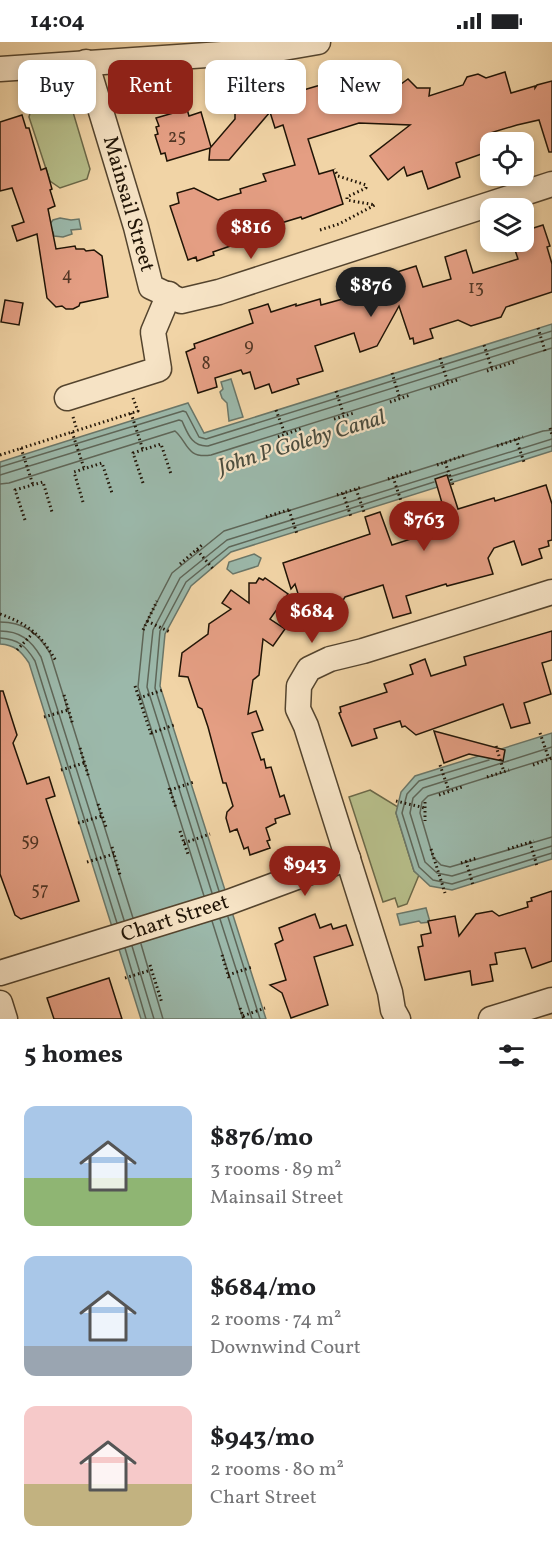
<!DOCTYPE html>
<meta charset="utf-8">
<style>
:root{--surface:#fff;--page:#f2f2f2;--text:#202124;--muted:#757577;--accent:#8f2418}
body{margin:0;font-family:Vollkorn,serif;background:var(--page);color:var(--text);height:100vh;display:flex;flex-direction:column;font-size:22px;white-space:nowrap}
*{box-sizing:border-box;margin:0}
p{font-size:20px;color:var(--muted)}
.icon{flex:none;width:33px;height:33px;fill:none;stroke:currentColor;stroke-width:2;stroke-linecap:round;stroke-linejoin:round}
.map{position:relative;height:977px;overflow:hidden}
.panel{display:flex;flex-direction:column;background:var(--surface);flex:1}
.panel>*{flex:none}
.hud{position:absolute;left:18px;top:18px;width:516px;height:54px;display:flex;gap:12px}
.tools{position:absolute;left:480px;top:90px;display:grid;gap:12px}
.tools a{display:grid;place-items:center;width:54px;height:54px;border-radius:12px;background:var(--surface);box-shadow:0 3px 9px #0003;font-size:30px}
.price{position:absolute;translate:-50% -51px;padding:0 14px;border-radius:21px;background:var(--accent);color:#fff;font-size:20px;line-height:39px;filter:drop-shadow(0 2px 3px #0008)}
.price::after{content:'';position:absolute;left:50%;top:36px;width:18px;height:14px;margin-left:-9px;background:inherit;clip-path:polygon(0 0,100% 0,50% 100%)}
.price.active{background:#222;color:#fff}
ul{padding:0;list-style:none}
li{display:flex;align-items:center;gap:18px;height:150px;padding:0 24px}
li span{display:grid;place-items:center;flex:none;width:168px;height:120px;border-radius:12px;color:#555}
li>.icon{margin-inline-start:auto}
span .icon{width:72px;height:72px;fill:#fffc;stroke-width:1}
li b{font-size:26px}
h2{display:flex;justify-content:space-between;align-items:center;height:72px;padding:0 24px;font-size:26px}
.pill{padding:0 21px;border-radius:12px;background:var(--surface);box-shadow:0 3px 9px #0003;font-size:21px;line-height:54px}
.pill.active{background:var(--accent);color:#fff}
.status{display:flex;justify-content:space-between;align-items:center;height:42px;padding:0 30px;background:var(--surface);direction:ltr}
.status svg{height:16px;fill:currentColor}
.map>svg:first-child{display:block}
.green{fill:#b6bd89;stroke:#6b6848;stroke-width:1.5}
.water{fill:#9bb8aa;stroke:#6a7668;stroke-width:1.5}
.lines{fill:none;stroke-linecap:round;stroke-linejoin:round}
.shore{stroke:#5e6658;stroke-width:1.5}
.building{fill:#e49e83;stroke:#201406;stroke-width:1.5}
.minor-casing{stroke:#54442e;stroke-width:27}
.path{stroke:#201406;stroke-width:3;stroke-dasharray:1.5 3;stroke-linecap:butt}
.minor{stroke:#f6e3c5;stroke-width:24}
.labels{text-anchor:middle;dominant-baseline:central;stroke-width:4.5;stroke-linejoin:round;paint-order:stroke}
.number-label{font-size:18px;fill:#513625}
.street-label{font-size:21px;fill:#201406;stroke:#f6e3c5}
.water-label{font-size:22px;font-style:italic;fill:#4b4d3f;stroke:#f6e3c5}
</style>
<div class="status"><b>14:04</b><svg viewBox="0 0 49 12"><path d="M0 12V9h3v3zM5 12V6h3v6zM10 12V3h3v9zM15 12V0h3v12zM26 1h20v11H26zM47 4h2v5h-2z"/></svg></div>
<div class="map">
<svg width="552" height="977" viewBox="0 0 552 977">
<rect width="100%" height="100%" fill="#f1d4a6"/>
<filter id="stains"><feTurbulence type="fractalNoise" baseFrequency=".00333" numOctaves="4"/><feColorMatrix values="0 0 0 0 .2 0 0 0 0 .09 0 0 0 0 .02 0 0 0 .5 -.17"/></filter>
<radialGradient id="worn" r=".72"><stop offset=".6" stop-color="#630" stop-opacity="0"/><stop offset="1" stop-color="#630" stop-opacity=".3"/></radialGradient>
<g class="green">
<path d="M60 54 70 60 90 127 87 137 60 146 50 139 29 75 32 63Z"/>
<path d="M370 748 398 765 396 771 414 829 419 833 407 862 398 865 395 856 383 860 349 755Z"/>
</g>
<g class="water">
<path d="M60 176 71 178 79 177 81 187 71 188 72 192 63 195 54 194 53 190 42 192 53 178Z"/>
<path d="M552 282V409L231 510 191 544 165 592 160 644 266 977H141L29 621C21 609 15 603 0 602V420L188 361 204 391Z"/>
<path d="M231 337 243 375 229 379 227 361 222 356 220 350 223 347 221 340Z"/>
<path d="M254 512 261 516 258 524 233 532 227 527 229 520Z"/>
<path d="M552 691V817L452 848 430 844 414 829 396 771 401 750 415 734Z"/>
<path d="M426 866 430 880 421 881 419 879 400 883 397 872Z"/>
</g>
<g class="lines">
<g class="shore">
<path d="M0 425 183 369 186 370 199 395 206 397 552 289"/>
<path d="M0 433 179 378 182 379C188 392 192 405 208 404L552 296"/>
<path d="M449 435 552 404"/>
<path d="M0 442 9 441 175 389C188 400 186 417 211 413L552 306"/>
<path d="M0 580C24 580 38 591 50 611L133 876"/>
<path d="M0 589C20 589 31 598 41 615L124 878"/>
<path d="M0 596C18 597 26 604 35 619L117 881"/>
<path d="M552 705 423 746 413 756 410 771 425 820 437 831 452 834 552 804"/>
<path d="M552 715 428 754 422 760 420 771 433 815 441 823 450 825 552 795"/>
<path d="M489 718 419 739 407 752 402 771 419 825 433 838 452 842 552 811"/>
<path d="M219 849 155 646 160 589 186 540 229 505 434 440"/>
<path d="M212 851 147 645 153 588 180 536 227 498 552 397"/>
<path d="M204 854 138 645 144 585 172 531 224 489 543 389 552 388"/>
<path d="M228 875 260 977"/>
<path d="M220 877 252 977"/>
<path d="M212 879 243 977"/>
<path d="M141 902 163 977"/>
<path d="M132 904 154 977"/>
<path d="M125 906 146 977"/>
</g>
</g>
<g class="building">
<path d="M505 30 511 51 535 44V46L537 43 552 39V110H549L539 78 517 83 490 91V109L456 121 460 135 428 147 422 129 407 134 404 125 388 138 370 114 410 83 359 81 308 97 319 132 333 128 343 162 302 177 301 175 258 188 261 197 243 203 242 200 213 210 214 213 197 219 196 215 188 218 170 164 179 161 177 151 194 146 218 158 241 151 240 147 266 139 263 132 295 123 283 83 275 86 270 70 229 118H209L210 106 167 119 165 111 161 112 155 93 158 92 156 85 159 84 156 76 187 67 189 74 201 70 211 105 235 77V70L270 69 266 59 317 44 328 42 329 45 346 40 401 42 408 37 417 46H430L429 54 463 43 467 35 478 32 486 36Z"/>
<path d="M22 73 26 86H29L41 128 46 126 52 147 50 148 55 164 48 167 56 207 75 204 76 207H84L86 209 94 208 102 214 108 255 80 261 79 264 73 267H66L62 264 56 265 47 256 37 192 17 199 12 184 24 180 12 146 0 149V80Z"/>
<path d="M543 183 550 204 547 205 552 222V250L506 265 501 275 471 284 458 278 430 287 433 296 414 302 413 296 410 297 399 264 377 304 360 310 354 291 315 304 323 329 297 337 299 342 272 351 269 342 255 347 250 330 243 332 241 328 215 336 217 345 198 351 186 310 195 306 194 302 253 281 249 268 268 262 271 270 296 262V264L320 257 321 263 368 250 370 256 399 247 394 231 416 224 423 245 451 237 445 215 466 208 473 231 518 217 514 205 527 201 524 189Z"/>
<path d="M5 258 23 261 19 283 1 280Z"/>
<path d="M447 433 458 467 494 456 495 459 546 443 552 462V498L548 499 549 504 539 507 542 516 522 523 514 499 494 506 488 516 493 532 447 544 446 542 406 554 411 571 393 576 383 543 345 555 331 580 327 567 305 574 295 542 291 547 283 521 370 492 365 475 380 470 392 503 411 497 413 491 419 490 425 493 449 485 435 437Z"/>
<path d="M259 536 263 538 265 536 288 552 270 577 285 587 273 604 263 597 259 633 253 638 248 672 256 669 263 688 252 691 261 718 264 717 266 726 271 725 280 755 284 753 290 772 275 777 276 781 266 786 270 798 267 799 270 806 250 813 248 805 244 807 237 787 230 790 226 776 227 770 233 764 226 741H223L208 685 202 667 198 665 188 635 179 634 182 611 208 592 209 582 231 567 222 561 231 548 249 561V541H256Z"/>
<path d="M552 589V618L542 621 551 652 524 661 530 681 511 686 503 662 416 693 405 684 402 685 400 679 374 687 377 696 352 704 339 671 341 670 340 665 387 650 384 642 413 632 410 623 425 617 431 634 466 623 464 615Z"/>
<path d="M0 649H3L17 693 13 701 27 742 49 735 55 754 46 757 79 859 21 877 15 873 0 832Z"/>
<path d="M434 689 505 708 503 719 469 712 444 721Z"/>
<path d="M552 849V919L532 926 525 906 495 911 497 922 490 923 493 939 472 943 470 929 425 938 418 905 423 904 421 893 431 891 428 879 455 874 459 894 476 872 492 869 499 874 528 865 527 860 532 859 531 856Z"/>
<path d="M315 872 320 886 331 882 333 887 346 883 353 903 314 915 328 963 291 976 282 951 270 943 286 938 275 902 283 898 279 886Z"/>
<path d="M109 936 122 977H54L47 956Z"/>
</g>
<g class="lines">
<defs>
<g id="minor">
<path d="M86 20 136 185 151 245 181 259 219 250 552 142"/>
<path d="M0 27 266 9 318 0"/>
<path d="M67 356 159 327 153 290 169 252"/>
<path d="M0 931 229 860 348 816"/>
<path d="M0 961 5 977"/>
<path d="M398 977 393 968 390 950 306 684 298 667 299 644 309 627 330 617 363 609 552 550"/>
<path d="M491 977 552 958"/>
</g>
</defs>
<use href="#minor" class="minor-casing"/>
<g class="path">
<path d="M320 188 339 182 375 163 347 158V155L366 146V143L338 134 334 127"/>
<path d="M538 286 545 309"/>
<path d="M484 303 492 327"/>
<path d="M440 316 448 341"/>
<path d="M487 329 517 319"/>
<path d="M392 331 400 357"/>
<path d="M430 347 460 337"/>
<path d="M336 349 344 374"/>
<path d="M390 360 410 353"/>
<path d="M276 368 285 392"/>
<path d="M131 371 143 408"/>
<path d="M73 375 77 388"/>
<path d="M334 377 354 371"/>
<path d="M550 386 552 393"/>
<path d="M72 390 84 426"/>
<path d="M278 395 303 386"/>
<path d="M516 397 524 420"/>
<path d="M497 404 523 395"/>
<path d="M21 406 33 443"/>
<path d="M0 413 138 369 133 356"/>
<path d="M445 420 453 443"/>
<path d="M437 423 465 413"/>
<path d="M393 435 401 459"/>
<path d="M388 437 413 429"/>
<path d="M143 441 133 411 161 402 171 432"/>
<path d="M356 447 364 470"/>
<path d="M343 451 351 475"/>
<path d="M337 453 362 445"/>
<path d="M83 460 74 430 102 421 112 451"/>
<path d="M289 468 297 492"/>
<path d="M266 475 291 467"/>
<path d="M25 478 15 448 43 440 52 470"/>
<path d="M197 508 214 528"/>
<path d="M180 522 202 503"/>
<path d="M0 572C30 583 40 592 56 619"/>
<path d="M147 579 170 590"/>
<path d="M143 588 157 559"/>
<path d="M17 608 34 590"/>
<path d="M135 644 152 695"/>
<path d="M64 653 73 683"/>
<path d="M139 656 163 648"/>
<path d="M44 675 68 668"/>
<path d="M151 691 174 683"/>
<path d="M540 691 549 717"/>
<path d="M496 704 504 730"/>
<path d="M80 706 89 736"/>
<path d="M440 723 449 749"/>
<path d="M533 723 552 716"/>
<path d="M61 728 84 721"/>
<path d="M487 735 509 728"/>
<path d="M169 746 176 766"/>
<path d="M170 748 194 740"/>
<path d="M439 753 462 745"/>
<path d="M396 759 425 766"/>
<path d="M425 760V779"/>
<path d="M98 762 106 785"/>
<path d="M78 781 102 774"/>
<path d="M180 789 188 812"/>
<path d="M530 800 537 824"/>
<path d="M184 801 210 792"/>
<path d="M112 805 120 833"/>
<path d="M431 807 445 851"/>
<path d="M508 807 534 799"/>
<path d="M466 819 473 843"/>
<path d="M87 820 114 812"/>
<path d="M461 821 477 816"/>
<path d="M222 913 229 936"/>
<path d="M150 923 162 961"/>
<path d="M228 933 252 925"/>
<path d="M125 936 151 928"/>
<path d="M240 966 244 977"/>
<path d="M243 974 265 966"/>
</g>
<use href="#minor" class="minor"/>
</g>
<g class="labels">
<g class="number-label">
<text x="177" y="95">25</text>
<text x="67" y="233">4</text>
<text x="476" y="246">13</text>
<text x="249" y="304">9</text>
<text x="206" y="322">8</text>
<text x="30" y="799">59</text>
<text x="40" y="848">57</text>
</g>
<g class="street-label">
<text transform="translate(128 162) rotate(74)">Mainsail Street</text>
<text transform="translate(175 877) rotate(-18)">Chart Street</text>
</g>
<g class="water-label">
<text transform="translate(302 401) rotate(-17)">John P Goleby Canal</text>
</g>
</g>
<rect width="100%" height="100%" filter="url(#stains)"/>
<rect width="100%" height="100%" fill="url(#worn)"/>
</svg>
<div class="tools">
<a><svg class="icon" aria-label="locate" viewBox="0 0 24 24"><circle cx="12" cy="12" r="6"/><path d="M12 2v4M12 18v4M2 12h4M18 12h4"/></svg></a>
<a><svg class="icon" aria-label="layers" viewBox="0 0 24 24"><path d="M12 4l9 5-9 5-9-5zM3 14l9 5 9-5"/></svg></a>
</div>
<b class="price" style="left:251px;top:218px">$816</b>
<b class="price active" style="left:371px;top:276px">$876</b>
<b class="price" style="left:424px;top:510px">$763</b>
<b class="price" style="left:312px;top:602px">$684</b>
<b class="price" style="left:305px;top:855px">$943</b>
<div class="hud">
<a class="pill">Buy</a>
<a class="pill active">Rent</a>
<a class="pill">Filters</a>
<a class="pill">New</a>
</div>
</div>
<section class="panel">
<h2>5 homes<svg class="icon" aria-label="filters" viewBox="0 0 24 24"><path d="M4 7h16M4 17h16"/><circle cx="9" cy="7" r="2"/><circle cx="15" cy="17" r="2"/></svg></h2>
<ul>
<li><span style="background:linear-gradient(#a9c7e8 60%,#8fb573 0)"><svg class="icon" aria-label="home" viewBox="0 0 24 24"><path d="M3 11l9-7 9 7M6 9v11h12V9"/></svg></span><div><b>$876/mo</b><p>3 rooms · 89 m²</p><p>Mainsail Street</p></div></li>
<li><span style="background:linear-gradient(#a9c7e8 75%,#9aa5b1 0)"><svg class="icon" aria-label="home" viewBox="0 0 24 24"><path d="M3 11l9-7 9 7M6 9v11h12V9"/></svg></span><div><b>$684/mo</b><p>2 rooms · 74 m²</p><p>Downwind Court</p></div></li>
<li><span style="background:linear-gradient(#f6c9c9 65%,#c2b280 0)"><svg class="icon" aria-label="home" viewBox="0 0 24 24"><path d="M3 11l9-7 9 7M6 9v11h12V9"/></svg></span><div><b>$943/mo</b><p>2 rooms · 80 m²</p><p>Chart Street</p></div></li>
</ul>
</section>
